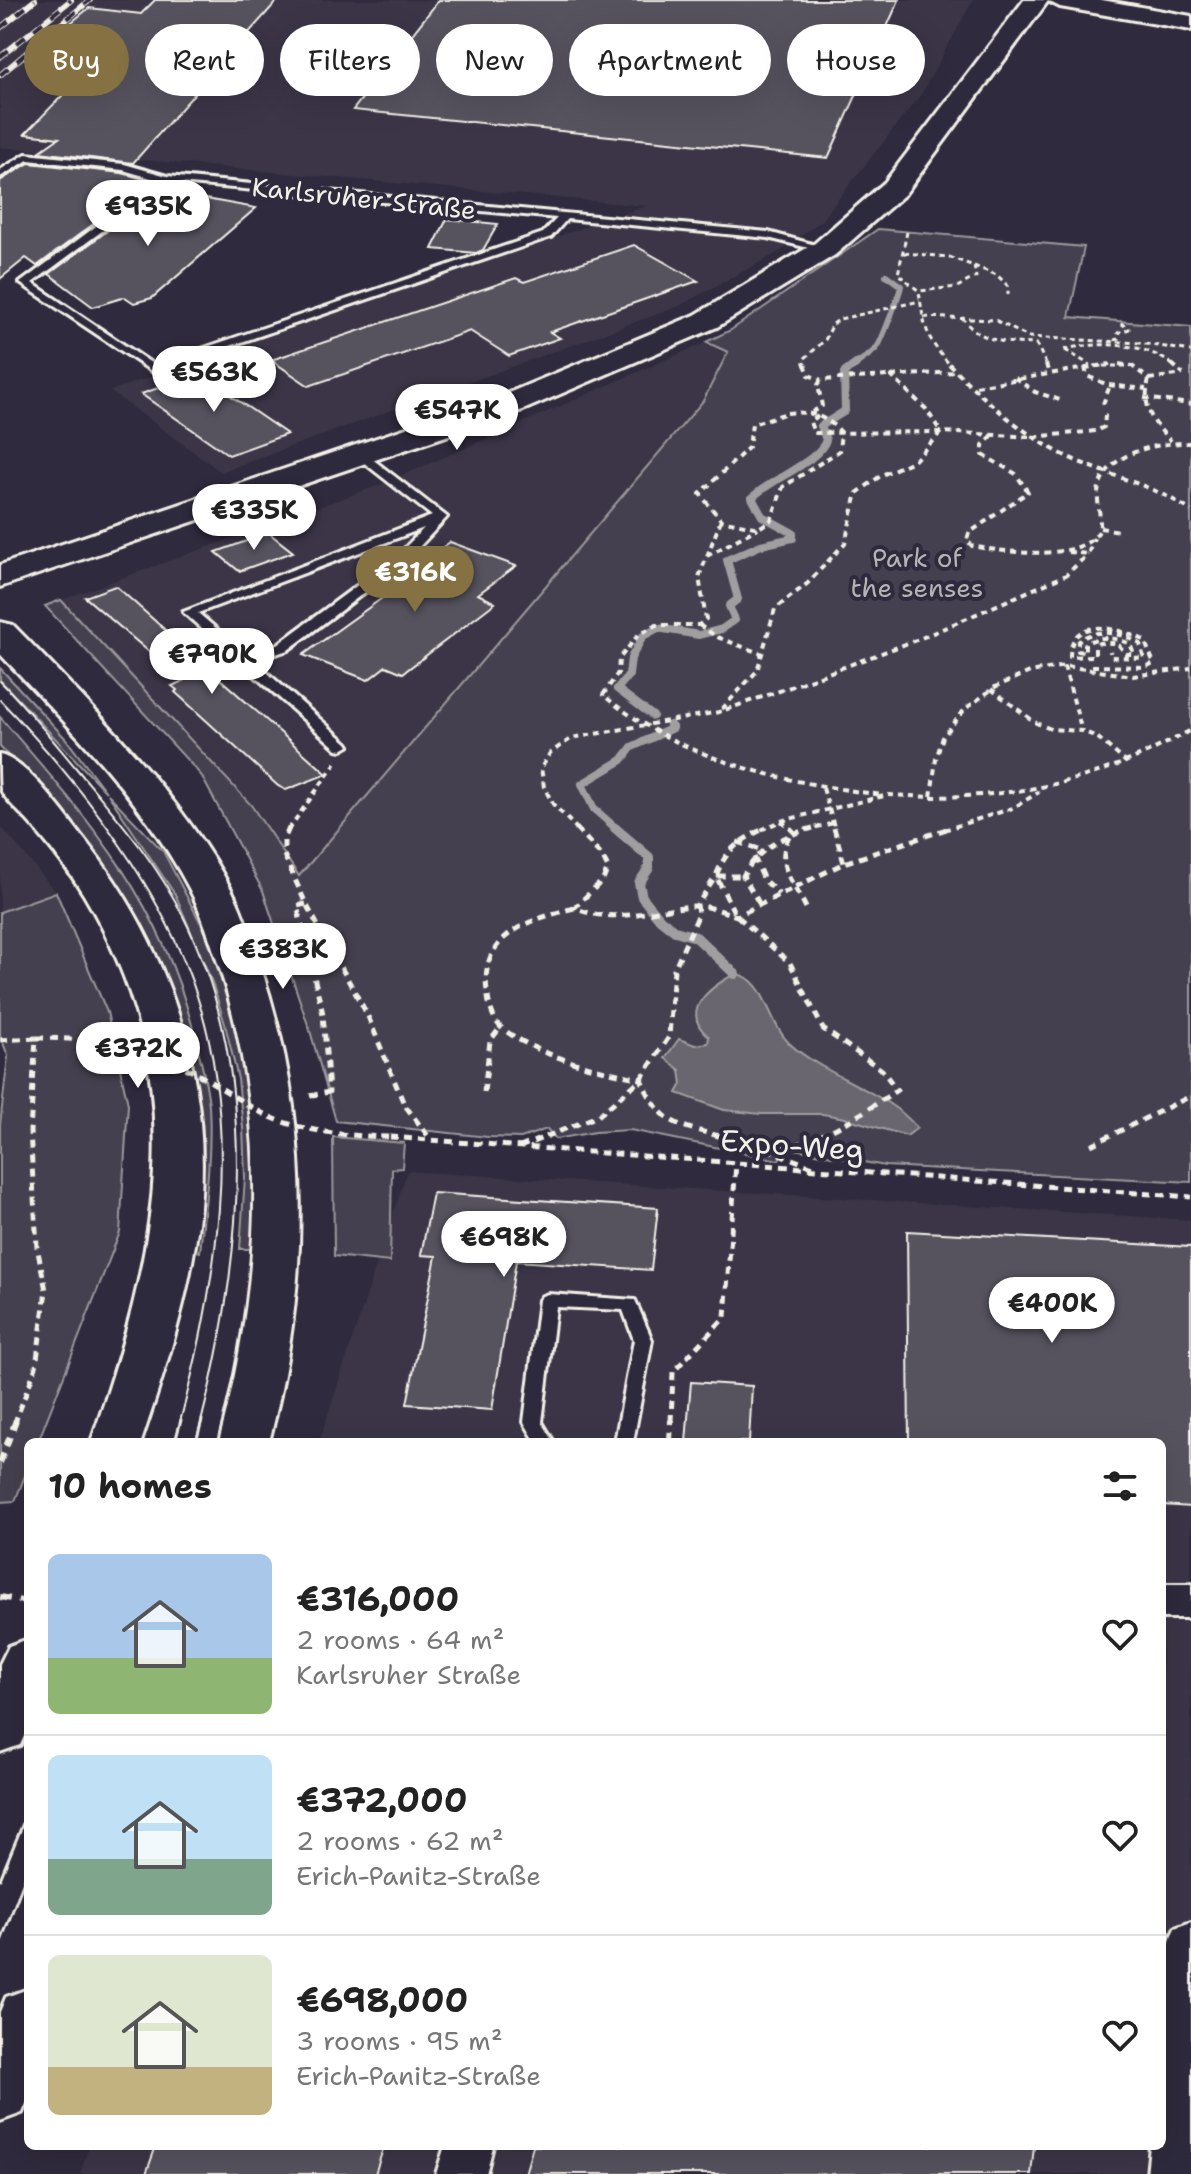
<!DOCTYPE html>
<meta charset="utf-8">
<style>
:root{--surface:#fff;--page:#f2f2f2;--text:#222;--muted:#767676;--line:#e0e0e0;--accent:#857141}
body{margin:0;font-family:"Shantell Sans",sans-serif;background:var(--page);color:var(--text);height:100vh;display:flex;flex-direction:column;font-size:30px;white-space:nowrap}
*{box-sizing:border-box;margin:0}
p{font-size:26px;color:var(--muted)}
.icon{flex:none;width:44px;height:44px;fill:none;stroke:currentColor;stroke-width:2;stroke-linecap:round;stroke-linejoin:round}
.map{position:relative;flex:1;overflow:hidden}
.drawer{position:absolute;left:24px;top:1438px;width:1142px;height:712px;display:flex;flex-direction:column;background:var(--surface);border-radius:12px;box-shadow:0 8px 32px #0002}
.drawer>*{flex:none}
.banner{position:absolute;left:24px;top:24px;width:1144px;height:72px;display:flex;gap:16px}
.price{position:absolute;translate:-50% -68px;padding:0 18px;border-radius:28px;background:#fff;color:#222;font-size:26px;line-height:52px;filter:drop-shadow(0 2px 4px #0008)}
.price::after{content:'';position:absolute;left:50%;top:48px;width:24px;height:18px;margin-left:-12px;background:inherit;clip-path:polygon(0 0,100% 0,50% 100%)}
.price.active{background:var(--accent);color:#fff}
ul{padding:0;list-style:none}
li{display:flex;align-items:center;gap:24px;height:200px;padding:0 24px}
li+li{border-top:2px solid var(--line)}
li span{display:grid;place-items:center;flex:none;width:224px;height:160px;border-radius:12px;color:#555}
li>.icon{margin-inline-start:auto}
span .icon{width:96px;height:96px;fill:#fffc;stroke-width:1}
li b{font-size:34px}
h2{display:flex;justify-content:space-between;align-items:center;height:96px;padding:0 24px;font-size:34px}
.chip{padding:0 28px;border-radius:36px;background:var(--surface);box-shadow:0 8px 32px #0002;font-size:28px;line-height:72px}
.chip.active{background:var(--accent);color:#fff}
.map>svg:first-child{display:block}
.built{fill:#3b3647}
.green{fill:#454050;stroke:#9c989c;stroke-width:2}
.water{fill:#6a6670;stroke:#a19ea0;stroke-width:2}
.lines{fill:none;stroke-linecap:round;stroke-linejoin:round}
.stream-far2{stroke:#a19ea0;stroke-width:6}
.stream-far1{stroke:#a19ea0;stroke-width:8}
.stream{stroke:#a19ea0;stroke-width:10}
.building{fill:#56525f;stroke:#f4f1e8;stroke-width:2}
.service-casing{stroke:#f4f1e8;stroke-width:6}
.minor-casing{stroke:#f4f1e8;stroke-width:6}
.secondary-casing{stroke:#f4f1e8;stroke-width:6}
.path-far3{stroke:#f4f1e8;stroke-width:3;stroke-dasharray:5 4;stroke-linecap:butt}
.path-far2{stroke:#f4f1e8;stroke-width:4;stroke-dasharray:6 5;stroke-linecap:butt}
.path-far1{stroke:#f4f1e8;stroke-width:5;stroke-dasharray:8 6;stroke-linecap:butt}
.path{stroke:#f4f1e8;stroke-width:6;stroke-dasharray:10 8;stroke-linecap:butt}
.service{fill:#2f2a3d;fill-rule:evenodd}
.minor{fill:#2f2a3d;fill-rule:evenodd}
.secondary{fill:#2f2a3d;fill-rule:evenodd}
.tram-far1{stroke:#f4f1e8;stroke-width:2}
.tram{stroke:#f4f1e8;stroke-width:3}
.rail-casing{stroke:#f4f1e8;stroke-width:6}
.rail{stroke:#2f2a3d;stroke-width:4;stroke-dasharray:11;stroke-linecap:butt}
.path-bridge{stroke:#f4f1e8;stroke-width:5;stroke-dasharray:8 6;stroke-linecap:butt}
.labels{text-anchor:middle;dominant-baseline:central;stroke-width:8;stroke-linejoin:round;paint-order:stroke}
.far-street-label{font-size:26px;fill:#f4f1e8;stroke:#2f2a3d}
.far-park-label{font-size:26px;fill:#b7b3b3;stroke:#2f2a3d}
.street-label{font-size:30px;fill:#f4f1e8;stroke:#2f2a3d}
</style>
<div class="map">
<svg width="1191" height="2174" viewBox="0 0 1191 2174">
<rect width="100%" height="100%" fill="#2f2a3d"/>
<filter id="ink" filterUnits="userSpaceOnUse"><feTurbulence type="fractalNoise" baseFrequency=".0125" numOctaves="2"/><feDisplacementMap in="SourceGraphic" scale="16" xChannelSelector="R" yChannelSelector="G"/><feConvolveMatrix kernelMatrix="1 2 1 2 8 2 1 2 1" color-interpolation-filters="sRGB"/></filter>
<g filter="url(#ink)">
<g class="built">
<path d="M0 0H973L922 93 821 221 781 251 677 307 221 472 110 391 646 206 0 147Z"/>
<path d="M706 342 728 352 703 401 299 877 251 805 61 600 385 483Z"/>
<path d="M0 825 56 892 0 912Z"/>
<path d="M407 1171 1191 1220V2174H80L89 2146H1162V1442H319Z"/>
</g>
<g class="green">
<path d="M878 229 1084 247 1069 317 1191 327V1182L885 1166 784 1147 779 1160 630 1130 595 1132 556 1139 547 1129 521 1138 488 1137 336 1121 311 1034 263 891 201 775 45 606 61 600 251 805 299 876 703 401 728 352 706 342 731 330Z"/>
<path d="M0 668 66 739 106 792 0 680Z"/>
<path d="M0 717C87 818 159 896 193 1029 199 1054 207 1081 209 1106 212 1155 205 1204 200 1252L194 1250 181 1031 172 994 156 958 23 771 0 747Z"/>
<path d="M108 794 163 851 209 939 225 982 241 1042 257 1154 255 1249H240L245 1177 243 1128 238 1079 225 1024 212 982 176 896Z"/>
<path d="M56 892 107 1012 128 1104 120 1232 38 1442H28V1468L15 1501 0 1502V1125L8 1056 0 1035V912Z"/>
<path d="M333 1137 404 1143 402 1168 392 1169 390 1262 334 1256Z"/>
</g>
<path class="water" d="M735 974C766 977 767 1021 789 1043 824 1076 890 1093 917 1128L907 1136 845 1118 823 1114H761L724 1110 677 1093 682 1084 680 1070 665 1058 679 1039 695 1045 708 1043 709 1037C678 1011 710 987 735 974Z"/>
<g class="lines">
<path class="stream-far2" d="M853 366C861 360 874 353 878 346 882 340 901 290 901 286L886 275"/>
<g class="stream-far1">
<path d="M653 716 617 689 629 675 631 658 643 636 658 628 699 635 722 629 735 620 729 606 738 599 727 560 761 545 793 538V533L762 516 752 498C770 479 819 462 826 440L821 426 845 411 844 373 856 364"/>
<path d="M618 830 594 809 582 784 622 760 632 747 673 728 670 725"/>
</g>
<path class="stream" d="M615 828 649 857V868L639 883 642 897 660 919 675 931 696 937 735 974"/>
</g>
<g class="building">
<path d="M155 0H278L133 163 39 152 59 138 25 134 89 68 26 59 89 8 141 14Z"/>
<path d="M439 0H899L828 158 353 110Z"/>
<path d="M29 163 122 173 144 179 134 186 142 188 37 266 26 258 0 279V181Z"/>
<path d="M161 191 256 208 152 298 134 303 125 297 93 307 49 274Z"/>
<path d="M447 219 498 224 483 250 476 253 432 249Z"/>
<path d="M634 245 698 281 550 332 560 338 509 356 470 331 309 386 271 360 516 278 524 282Z"/>
<path d="M198 374 249 408 287 434 229 455 141 394Z"/>
<path d="M269 533 293 552 239 571 216 552Z"/>
<path d="M450 542 516 566 478 594 495 603 403 673 386 666 368 680 303 655 417 573 410 570Z"/>
<path d="M115 586 117 587 327 774 286 790 278 786 175 692 177 690 172 686 183 681 85 597Z"/>
<path d="M433 1193 658 1208 651 1270 516 1261 492 1410 407 1404 436 1256 421 1255Z"/>
<path d="M907 1231 1191 1247V1507L1162 1505V1442H909Z"/>
<path d="M691 1382 752 1386 749 1442H686Z"/>
<path d="M156 2146H384L375 2174H146Z"/>
<path d="M533 2146H1034L1031 2174H525Z"/>
</g>
<g class="lines">
<defs>
<g id="service">
<path d="M26 154 124 164 167 176 768 232 830 249 825 252 768 238 567 219 551 237 153 372 20 283 158 180 123 170 28 160 0 177V170ZM168 182 557 218 543 233 154 365 32 283Z"/>
<path d="M362 451 447 517 405 562 288 650 254 661 347 743 349 746 342 750 337 749 183 612 432 516 358 458 356 455ZM424 528 397 556 278 644 247 655 198 613Z"/>
<path d="M548 1294 635 1300 652 1340 633 1442H615L634 1340 623 1310 556 1307 542 1422 554 1442H536L524 1422 539 1300 542 1296Z"/>
</g>
<g id="minor">
<rect x="1162" y="1584" width="29" height="34"/>
<path d="M1191 1922V2174H1147L1150 2146H1162C1162 2091 1153 1975 1175 1928Z"/>
<path d="M445 2146H493L486 2174H436Z"/>
</g>
<g id="secondary">
<path d="M1024 0H1102L1191 16V30L1060 7 1048 1 905 194 835 255 717 327 523 410 0 587V565L501 396 695 315 815 243 885 182Z"/>
<path d="M0 622 13 625C87 701 183 797 232 891 244 914 251 940 260 965 313 1121 310 1284 269 1442H219C261 1287 270 1124 220 969 211 943 203 915 190 890 144 801 68 725 0 654Z"/>
<path d="M0 755C28 762 65 815 84 839 167 942 212 1075 200 1207 192 1288 167 1365 141 1442H91C158 1250 195 1081 84 895 68 869 49 845 29 822 21 813 7 802 1 790 0 782 0 764 0 755Z"/>
<path d="M28 1639V1728L20 1745 0 1752V1664L9 1646Z"/>
<path d="M28 1989V2099L22 2113 0 2121V2012L6 1997Z"/>
</g>
</defs>
<use href="#service" class="service-casing"/>
<use href="#minor" class="minor-casing"/>
<use href="#secondary" class="secondary-casing"/>
<g class="path-far3">
<path d="M907 232 898 274 919 291C924 327 926 339 951 366"/>
<path d="M904 253 949 257 974 266 976 277 957 287 919 291"/>
<path d="M974 266 997 275 1008 286V295"/>
<path d="M924 317 995 320 1028 337 1139 343 1191 351"/>
<path d="M962 317C979 343 1009 343 1037 344"/>
<path d="M1114 340 1118 339V333L1129 329 1118 321"/>
<path d="M1036 343 1047 366"/>
<path d="M1064 349C1101 342 1143 341 1174 366"/>
<path d="M1065 350 1090 365"/>
<path d="M805 366 803 360 825 340 833 324 840 319 920 301"/>
<path d="M1094 366H1130"/>
</g>
<g class="path-far2">
<path d="M805 364 809 375 821 380"/>
<path d="M949 364C980 396 1026 437 1066 456 1107 476 1154 484 1191 511"/>
<path d="M1046 364 1048 371"/>
<path d="M1119 364 1132 366 1149 379"/>
<path d="M1172 364 1183 374"/>
<path d="M1085 367 1087 376 1108 385 1146 389"/>
<path d="M1015 378 1035 392 1060 400"/>
<path d="M1149 379C1142 408 1151 421 1171 441"/>
<path d="M1149 379 1183 374"/>
<path d="M976 386 1110 364"/>
<path d="M1144 398 1191 404"/>
<path d="M1103 404 1109 388"/>
<path d="M812 412 822 406 818 385 821 380 956 372"/>
<path d="M787 413C809 411 825 415 841 432L839 451 783 487 771 520 759 528 721 520 700 494 749 447 752 424Z"/>
<path d="M818 416 810 422 814 433 941 432 1033 437 1096 431 1104 427 1105 416 1101 412"/>
<path d="M992 436 983 445V455L1016 474 1028 492 969 533 967 540 972 546C1003 552 1081 563 1099 531 1102 518 1097 505 1098 493 1103 452 1159 442 1191 443"/>
<path d="M721 520 699 577 706 619 699 625H656L639 634 619 659 618 673 603 695C683 761 782 782 883 795"/>
<path d="M1100 528 1120 531"/>
<path d="M1068 552 1088 554 1094 538"/>
<path d="M707 556 758 528"/>
<path d="M699 625 717 637 762 654"/>
<path d="M1064 666 1082 731"/>
<path d="M1092 666 1145 667 1154 663 1144 640C1118 628 1070 614 1070 657L1095 656V647L1099 643H1117L1126 654H1134L1130 644C1114 637 1100 635 1085 644V652L1078 651V642C1094 626 1123 633 1140 644L1144 658 1111 657 1110 651"/>
<path d="M991 689 1036 723 1051 729 1082 731 1097 737 1127 763"/>
<path d="M722 709 757 671 775 609 808 583 845 543 857 493 882 475 915 460 941 432 926 409 890 375"/>
<path d="M823 788 835 830"/>
<path d="M931 797C1030 796 1104 779 1191 730"/>
<path d="M781 821 792 830"/>
<path d="M288 830 336 763"/>
<path d="M578 830 553 804 544 787 541 768 550 753 572 738 719 712 785 689 919 639 1066 575 1088 554"/>
<path d="M761 830 781 821 888 795 931 797 936 759 943 737 965 709 995 687 1030 672 1065 666 1133 676 1191 668"/>
<path d="M805 830 834 823"/>
<path d="M944 830 1013 808 1039 792"/>
</g>
<g class="path-far1">
<path d="M289 828 284 840V855L306 904 367 1014 404 1104 431 1140"/>
<path d="M576 828 602 856 608 868 603 880 574 908C616 925 651 909 694 906 707 905 724 912 737 916L844 863 950 828"/>
<path d="M790 828 795 833"/>
<path d="M834 828 844 863"/>
<path d="M789 836C774 868 794 881 807 910"/>
<path d="M737 842 762 850"/>
<path d="M754 857 764 880 779 894"/>
<path d="M759 903 743 876C759 848 782 836 813 828"/>
<path d="M306 904 297 906 323 1014 329 1092 308 1096"/>
<path d="M574 908C526 921 476 936 488 997 489 1006 495 1024 503 1029 542 1058 595 1069 641 1079 660 1121 671 1124 715 1135 730 1139 747 1146 763 1148 808 1152 861 1114 897 1090L882 1070 823 1029 790 963 735 914 716 876C726 849 740 840 766 828"/>
<path d="M0 1040 36 1038 30 1131 37 1247 46 1290 36 1367 15 1422"/>
<path d="M484 1092 490 1041 500 1028"/>
<path d="M390 1137 1191 1197"/>
<path d="M1091 1145 1191 1096"/>
<path d="M520 1147 598 1116 641 1079 669 1037 674 969 698 916 697 905 716 876H743"/>
<path d="M766 1149 813 1167"/>
<path d="M671 1422 673 1372 725 1317 736 1163"/>
</g>
<g class="path">
<path d="M670 1442 671 1420"/>
<path d="M0 1463 16 1420"/>
<path d="M0 1597 28 1602"/>
</g>
<use href="#service" class="service"/>
<use href="#minor" class="minor"/>
<use href="#secondary" class="secondary"/>
<g class="tram-far1">
<path d="M0 681C27 708 51 738 76 768 115 815 156 861 183 916 261 1072 243 1258 201 1422"/>
<path d="M0 700C80 783 161 885 197 996 242 1133 216 1287 180 1422"/>
</g>
<g class="tram">
<path d="M175 1442 181 1420"/>
<path d="M196 1442 202 1420"/>
<path d="M0 1879 28 1811"/>
<path d="M0 1944 28 1870"/>
</g>
<defs>
<g id="rail">
<path d="M0 28 35 0"/>
<path d="M0 57 71 0"/>
<path d="M0 75 90 0"/>
</g>
</defs>
<use href="#rail" class="rail-casing"/>
<use href="#rail" class="rail"/>
<path class="path-bridge" d="M36 1038C95 1038 149 1047 201 1076 226 1090 249 1108 275 1119 311 1133 352 1136 390 1137"/>
</g>
</g>
<g class="labels">
<g class="far-street-label">
<text transform="translate(364 198) rotate(6)">Karlsruher Straße</text>
</g>
<g class="far-park-label">
<text x="917" y="557">Park of<tspan x="917" dy="30">the senses</tspan></text>
</g>
<g class="street-label">
<text transform="translate(792 1145) rotate(4)">Expo-Weg</text>
</g>
</g>
</svg>
<b class="price" style="left:148px;top:248px">€935K</b>
<b class="price" style="left:214px;top:414px">€563K</b>
<b class="price" style="left:457px;top:452px">€547K</b>
<b class="price" style="left:254px;top:552px">€335K</b>
<b class="price active" style="left:415px;top:614px">€316K</b>
<b class="price" style="left:212px;top:696px">€790K</b>
<b class="price" style="left:283px;top:991px">€383K</b>
<b class="price" style="left:138px;top:1090px">€372K</b>
<b class="price" style="left:504px;top:1279px">€698K</b>
<b class="price" style="left:1052px;top:1345px">€400K</b>
<div class="banner">
<a class="chip active">Buy</a>
<a class="chip">Rent</a>
<a class="chip">Filters</a>
<a class="chip">New</a>
<a class="chip">Apartment</a>
<a class="chip">House</a>
</div>
<section class="drawer">
<h2>10 homes<svg class="icon" aria-label="filters" viewBox="0 0 24 24"><path d="M4 7h16M4 17h16"/><circle cx="9" cy="7" r="2"/><circle cx="15" cy="17" r="2"/></svg></h2>
<ul>
<li><span style="background:linear-gradient(#a9c7e8 65%,#8fb573 0)"><svg class="icon" aria-label="home" viewBox="0 0 24 24"><path d="M3 11l9-7 9 7M6 9v11h12V9"/></svg></span><div><b>€316,000</b><p>2 rooms · 64 m²</p><p>Karlsruher Straße</p></div><svg class="icon" aria-label="heart" viewBox="0 0 24 24"><path d="M12 20l-8-8c-3-5 5-10 8-4 3-6 11-1 8 4z"/></svg></li>
<li><span style="background:linear-gradient(#bfe0f5 65%,#7fa58c 0)"><svg class="icon" aria-label="home" viewBox="0 0 24 24"><path d="M3 11l9-7 9 7M6 9v11h12V9"/></svg></span><div><b>€372,000</b><p>2 rooms · 62 m²</p><p>Erich-Panitz-Straße</p></div><svg class="icon" aria-label="heart" viewBox="0 0 24 24"><path d="M12 20l-8-8c-3-5 5-10 8-4 3-6 11-1 8 4z"/></svg></li>
<li><span style="background:linear-gradient(#dfe7d0 70%,#c2b280 0)"><svg class="icon" aria-label="home" viewBox="0 0 24 24"><path d="M3 11l9-7 9 7M6 9v11h12V9"/></svg></span><div><b>€698,000</b><p>3 rooms · 95 m²</p><p>Erich-Panitz-Straße</p></div><svg class="icon" aria-label="heart" viewBox="0 0 24 24"><path d="M12 20l-8-8c-3-5 5-10 8-4 3-6 11-1 8 4z"/></svg></li>
</ul>
</section>
</div>
